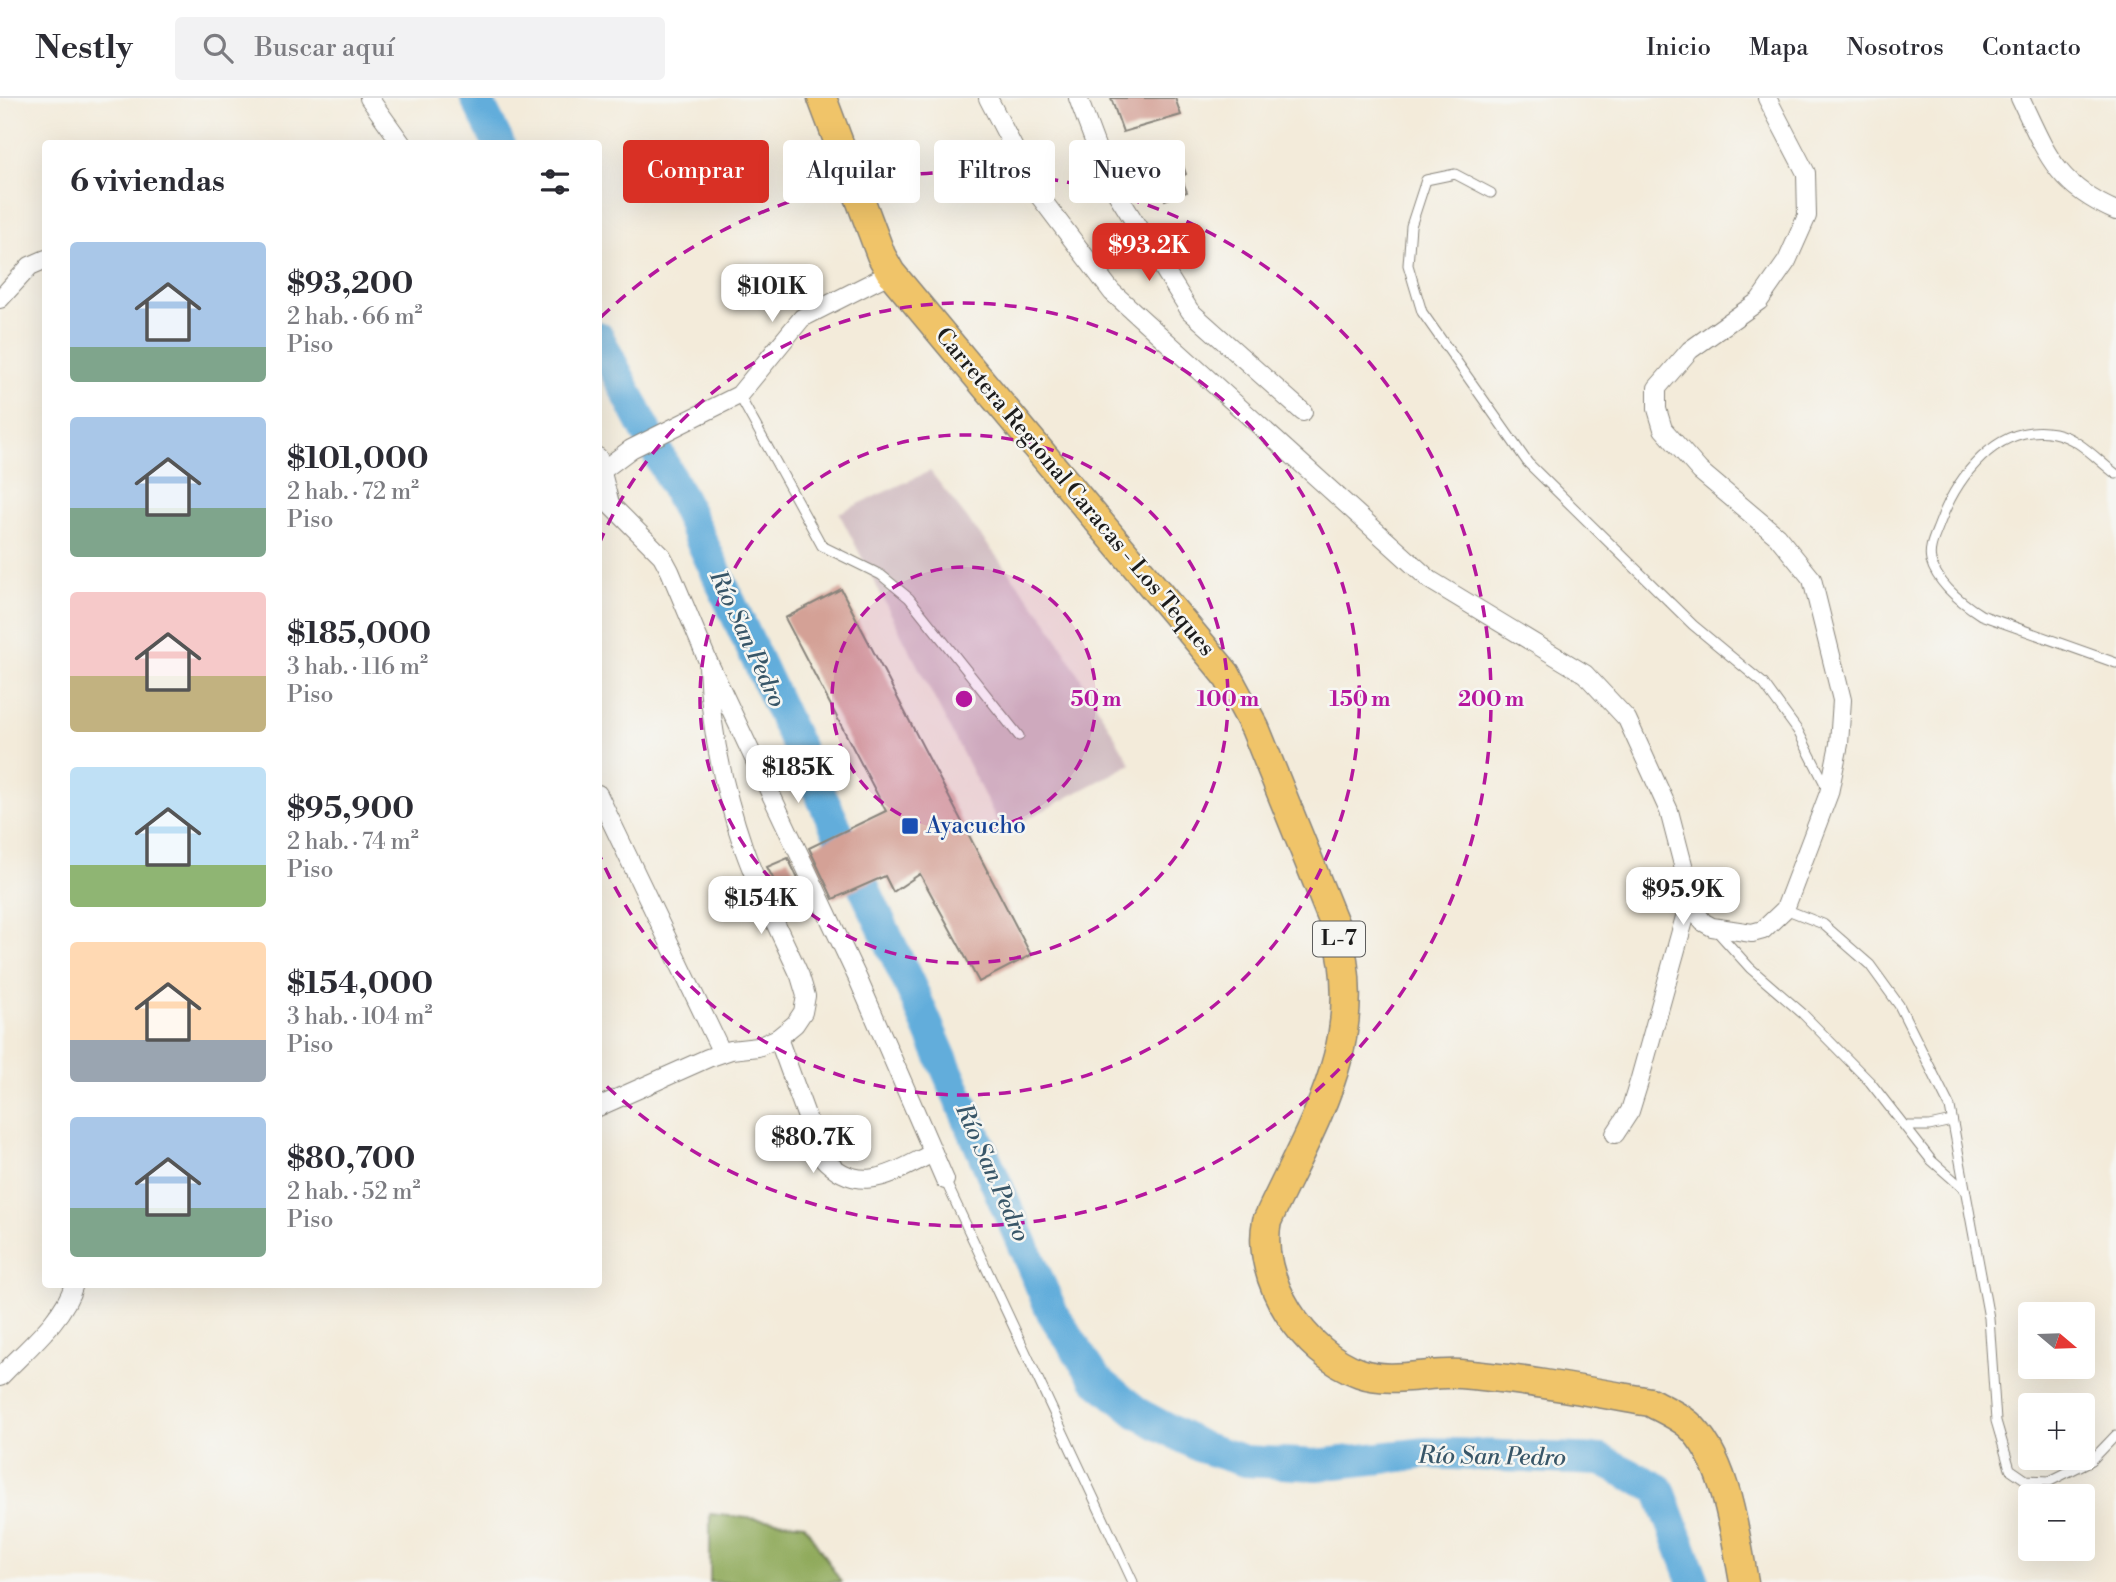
<!DOCTYPE html>
<html lang="es">
<meta charset="utf-8">
<style>
:root{--surface:#fff;--page:#f2f2f3;--text:#2b2b33;--muted:#7c7c81;--line:#e1e1e2;--accent:#d93025}
body{margin:0;font-family:"Libre Bodoni",serif;background:var(--page);color:var(--text);height:100vh;display:flex;flex-direction:column;font-size:26px;white-space:nowrap}
*{box-sizing:border-box;margin:0}
p{font-size:23px;color:var(--muted)}
.icon{flex:none;width:38px;height:38px;fill:none;stroke:currentColor;stroke-width:2;stroke-linecap:round;stroke-linejoin:round}
.map{position:relative;flex:1;overflow:hidden}
.details{position:absolute;left:42px;top:42px;width:560px;height:1148px;display:flex;flex-direction:column;background:var(--surface);border-radius:7px;box-shadow:0 7px 28px #0002}
.details>*{flex:none}
.top-card{position:absolute;left:623px;top:42px;width:665px;height:63px;display:flex;gap:14px}
.needle{width:46px;rotate:109deg}
.buttons{position:absolute;left:2018px;top:1204px;display:grid;gap:14px}
.buttons a{display:grid;place-items:center;width:77px;height:77px;border-radius:7px;background:var(--surface);box-shadow:0 7px 28px #0002;font-size:35px}
.price{position:absolute;translate:-50% -60px;padding:0 16px;border-radius:14px;background:#fff;color:#222;font-size:23px;line-height:46px;filter:drop-shadow(0 2px 4px #0008)}
.price::after{content:'';position:absolute;left:50%;top:42px;width:21px;height:16px;margin-left:-10px;background:inherit;clip-path:polygon(0 0,100% 0,50% 100%)}
.price.selected{background:var(--accent);color:#fff}
ul{padding:0;list-style:none}
li{display:flex;align-items:center;gap:21px;height:175px;padding:0 28px}
li span{display:grid;place-items:center;flex:none;width:196px;height:140px;border-radius:7px;color:#555}
li>.icon{margin-inline-start:auto}
span .icon{width:84px;height:84px;fill:#fffc;stroke-width:1}
li b{font-size:30px}
h2{display:flex;justify-content:space-between;align-items:center;height:84px;padding:0 28px;font-size:30px}
.chip{padding:0 24px;border-radius:7px;background:var(--surface);box-shadow:0 7px 28px #0002;font-size:24px;line-height:63px}
.chip.selected{background:var(--accent);color:#fff}
header{display:flex;align-items:center;gap:42px;box-sizing:border-box;height:98px;padding:0 35px;background:var(--surface);border-bottom:2px solid var(--line)}
header strong{font-size:33px}
nav{display:flex;gap:38px;margin-inline-start:auto;font-size:24px}
.search{width:490px;height:63px;background:var(--page);display:flex;align-items:center;gap:18px;box-sizing:border-box;padding:0 24px;border-radius:7px;color:var(--muted);font-size:26px}
.map>svg:first-child{display:block}
.industrial{fill:#d2bec2}
.forest{fill:#90aa5c;stroke:#56633c;stroke-width:2}
.lines{fill:none;stroke-linecap:round;stroke-linejoin:round}
.river{stroke:#62addb;stroke-width:32}
.building{fill:#d4a196}
.lane-casing{stroke:#88847b;stroke-width:11}
.street-casing{stroke:#88847b;stroke-width:20}
.primary-casing{stroke:#88847b;stroke-width:31}
.lane{stroke:#fff;stroke-width:9}
.street{stroke:#fff;stroke-width:18}
.primary{stroke:#f0c469;stroke-width:28}
.ring{fill:none;stroke:#b5179e;stroke-width:3.5;stroke-dasharray:12 9}
.transit-dot{fill:#1a4fb4;stroke:#f6f6f2;stroke-width:2.5}
.labels{text-anchor:middle;dominant-baseline:central;stroke-width:5;stroke-linejoin:round;paint-order:stroke}
.shield{fill:#f6f6f2;stroke:#5d5d5c;stroke-width:2}
.shield-label{font-size:21px;font-weight:bold;fill:#1c1c1c}
.street-label{font-size:23px;fill:#1c1c1c;stroke:#f6f6f2}
.transit-label{font-size:23px;fill:#164399;stroke:#f6f6f2;text-anchor:start}
.water-label{font-size:24px;font-style:italic;fill:#385668;stroke:#f6f6f2}
.centre{fill:#b5179e;stroke:#f6f6f2;stroke-width:3.5}
.ring-label{font-size:21px;text-anchor:middle;font-weight:bold;fill:#b5179e;stroke:#f6f6f2;stroke-width:5;stroke-linejoin:round;paint-order:stroke}
</style>
<header>
<strong>Nestly</strong>
<div class="search"><svg class="icon" aria-label="search" viewBox="0 0 24 24"><circle cx="10" cy="10" r="6"/><path d="M15 15l6 6"/></svg>Buscar aquí</div>
<nav><a>Inicio</a><a>Mapa</a><a>Nosotros</a><a>Contacto</a></nav>
</header>
<div class="map">
<svg width="2116" height="1484" viewBox="0 0 2116 1484">
<rect width="100%" height="100%" fill="#f6f6f2"/>
<filter id="ink" filterUnits="userSpaceOnUse"><feTurbulence type="fractalNoise" baseFrequency=".0143" numOctaves="2"/><feDisplacementMap in="SourceGraphic" scale="14" xChannelSelector="R" yChannelSelector="G"/><feConvolveMatrix kernelMatrix="1 2 1 2 8 2 1 2 1" color-interpolation-filters="sRGB"/></filter>
<filter id="wash" filterUnits="userSpaceOnUse"><feTurbulence type="fractalNoise" baseFrequency=".00686" numOctaves="4" result="noise"/><feDisplacementMap in="SourceGraphic" scale="28" xChannelSelector="R" yChannelSelector="G"/><feGaussianBlur stdDeviation="1.57" result="paint"/><feColorMatrix in="noise" values="0 0 0 0 0 0 0 0 0 0 0 0 0 0 0 0 0 1.4 0 .05"/><feComposite in="paint" operator="in"/></filter>
<g filter="url(#wash)">
<rect width="100%" height="100%" fill="#f3ebda"/>
<path class="industrial" d="M930 373 1047 523 1131 666 1003 734 839 415Z"/>
<path class="forest" d="M710 1416 804 1426 841 1484H710Z"/>
<g class="lines">
<g class="river">
<path d="M476 0 499 46"/>
<path d="M598 239 685 408 913 894 1053 1216 1096 1281 1139 1316 1201 1349 1245 1363 1316 1367 1427 1355 1601 1362 1659 1391 1694 1484"/>
</g>
</g>
<g id="blocks">
<g class="building">
<path d="M1111 0H1175L1181 17 1123 34Z"/>
<path d="M1168 48 1174 64 1181 62 1186 76 1181 79 1187 94 1165 102 1148 55Z"/>
<path d="M841 491 1031 857 979 884 920 776 893 794 885 778 833 801 809 750 886 713 785 520Z"/>
<path d="M788 760 812 810 793 818 767 769Z"/>
</g>
</g>
</g>
<g filter="url(#ink)">
<use href="#blocks" fill-opacity="0" stroke="#88847b" stroke-width="2"/>
<g class="lines">
<defs>
<g id="lane">
<path d="M1491 95 1455 76 1426 82 1411 128 1408 167 1422 214 1528 365 1693 527 1763 585 1798 633 1827 690"/>
<path d="M739 297 822 448 881 477 909 500 1019 638"/>
<path d="M2116 376C2096 361 2079 340 2054 335 1997 324 1956 380 1939 427 1935 438 1928 450 1931 463 1938 486 1962 505 1981 517L2116 565"/>
<path d="M1785 811 1823 826 1870 867 1899 907 1950 1009 1989 1220 1996 1323 2010 1371 2026 1382 2050 1383 2092 1362 2116 1337"/>
<path d="M1714 830 1750 870 1802 915 1870 984 1931 1062 1965 1092"/>
<path d="M1906 1028H1929L1952 1023"/>
<path d="M945 1082 1133 1484"/>
</g>
<g id="street">
<path d="M369 0 402 46"/>
<path d="M988 0 1037 95 1112 194 1430 482 1585 576 1627 621 1669 713 1695 813 1703 824 1712 829 1752 835 1763 832 1785 811 1829 695 1839 646 1842 602 1812 481 1777 438 1700 373 1663 331 1657 311V290L1690 252 1759 203 1787 163 1807 118 1806 75 1767 0"/>
<path d="M1078 0 1109 83 1190 213 1303 314"/>
<path d="M2020 0C2046 55 2056 87 2116 113"/>
<path d="M0 201 30 168 46 161"/>
<path d="M598 359 610 406 662 458 670 473 707 561 858 881 945 1082"/>
<path d="M603 372 631 351 739 297 802 220 891 175"/>
<path d="M598 696 722 955"/>
<path d="M778 940 821 1058C859 1100 892 1075 933 1055"/>
<path d="M598 1009 708 960 731 952 758 949 778 940 795 926 803 914 806 898 800 878C781 836 759 794 744 751 724 693 710 628 708 568"/>
<path d="M1615 1036 1630 1013 1639 984 1690 801"/>
<path d="M0 1279C25 1252 64 1222 74 1186"/>
</g>
<path id="primary" d="M822 0 881 157 891 175 1226 576 1255 630 1336 830C1369 943 1313 1023 1267 1123 1255 1181 1304 1256 1360 1275 1391 1286 1428 1274 1460 1276 1524 1281 1587 1293 1650 1304 1663 1311 1677 1317 1688 1326 1726 1359 1735 1436 1744 1484"/>
</defs>
<use href="#lane" class="lane-casing"/>
<use href="#street" class="street-casing"/>
<use href="#primary" class="primary-casing"/>
<use href="#lane" class="lane"/>
<use href="#street" class="street"/>
<use href="#primary" class="primary"/>
</g>
</g>
<circle cx="964" cy="601" r="132" fill="#b5179e" fill-opacity=".12"/>
<g class="ring">
<circle cx="964" cy="601" r="132"/>
<circle cx="964" cy="601" r="264"/>
<path d="M599 446A396 396 0 1 1 599 756"/>
<path d="M601 219A527 527 0 1 1 601 983"/>
</g>
<rect class="transit-dot" x="901" y="719" width="18" height="18" rx="3.5"/>
<g class="labels">
<rect class="shield" x="1313" y="823.5" width="52" height="35" rx="5"/>
<g class="shield-label">
<text x="1339" y="841">L-7</text>
</g>
<g class="street-label">
<text transform="translate(1075 394) rotate(50)">Carretera Regional Caracas - Los Teques</text>
</g>
<g class="transit-label">
<text x="926" y="728">Ayacucho</text>
</g>
<g class="water-label">
<text transform="translate(747 541) rotate(65)">Río San Pedro</text>
<text transform="translate(992 1075) rotate(66)">Río San Pedro</text>
<text transform="translate(1492 1359) rotate(1)">Río San Pedro</text>
</g>
</g>
<circle cx="964" cy="601" r="10" class="centre"/>
<g class="ring-label">
<text x="1096" y="608">50 m</text>
<text x="1228" y="608">100 m</text>
<text x="1360" y="608">150 m</text>
<text x="1491" y="608">200 m</text>
</g>
</svg>
<div class="buttons">
<a><svg class="needle" viewBox="-14 -14 28 28"><path d="M0-13l5 13h-10z" fill="#e53935"/><path d="M0 13l5-13h-10z" fill="#7c7c81"/></svg></a>
<a>+</a>
<a>−</a>
</div>
<b class="price selected" style="left:1149px;top:185px">$93.2K</b>
<b class="price" style="left:772px;top:226px">$101K</b>
<b class="price" style="left:798px;top:707px">$185K</b>
<b class="price" style="left:1683px;top:829px">$95.9K</b>
<b class="price" style="left:761px;top:838px">$154K</b>
<b class="price" style="left:813px;top:1077px">$80.7K</b>
<div class="top-card">
<a class="chip selected">Comprar</a>
<a class="chip">Alquilar</a>
<a class="chip">Filtros</a>
<a class="chip">Nuevo</a>
</div>
<section class="details">
<h2>6 viviendas<svg class="icon" aria-label="filters" viewBox="0 0 24 24"><path d="M4 7h16M4 17h16"/><circle cx="9" cy="7" r="2"/><circle cx="15" cy="17" r="2"/></svg></h2>
<ul>
<li><span style="background:linear-gradient(#a9c7e8 75%,#7fa58c 0)"><svg class="icon" aria-label="home" viewBox="0 0 24 24"><path d="M3 11l9-7 9 7M6 9v11h12V9"/></svg></span><div><b>$93,200</b><p>2 hab. · 66 m²</p><p>Piso</p></div></li>
<li><span style="background:linear-gradient(#a9c7e8 65%,#7fa58c 0)"><svg class="icon" aria-label="home" viewBox="0 0 24 24"><path d="M3 11l9-7 9 7M6 9v11h12V9"/></svg></span><div><b>$101,000</b><p>2 hab. · 72 m²</p><p>Piso</p></div></li>
<li><span style="background:linear-gradient(#f6c9c9 60%,#c2b280 0)"><svg class="icon" aria-label="home" viewBox="0 0 24 24"><path d="M3 11l9-7 9 7M6 9v11h12V9"/></svg></span><div><b>$185,000</b><p>3 hab. · 116 m²</p><p>Piso</p></div></li>
<li><span style="background:linear-gradient(#bfe0f5 70%,#8fb573 0)"><svg class="icon" aria-label="home" viewBox="0 0 24 24"><path d="M3 11l9-7 9 7M6 9v11h12V9"/></svg></span><div><b>$95,900</b><p>2 hab. · 74 m²</p><p>Piso</p></div></li>
<li><span style="background:linear-gradient(#ffd9b3 70%,#9aa5b1 0)"><svg class="icon" aria-label="home" viewBox="0 0 24 24"><path d="M3 11l9-7 9 7M6 9v11h12V9"/></svg></span><div><b>$154,000</b><p>3 hab. · 104 m²</p><p>Piso</p></div></li>
<li><span style="background:linear-gradient(#a9c7e8 65%,#7fa58c 0)"><svg class="icon" aria-label="home" viewBox="0 0 24 24"><path d="M3 11l9-7 9 7M6 9v11h12V9"/></svg></span><div><b>$80,700</b><p>2 hab. · 52 m²</p><p>Piso</p></div></li>
</ul>
</section>
</div>
